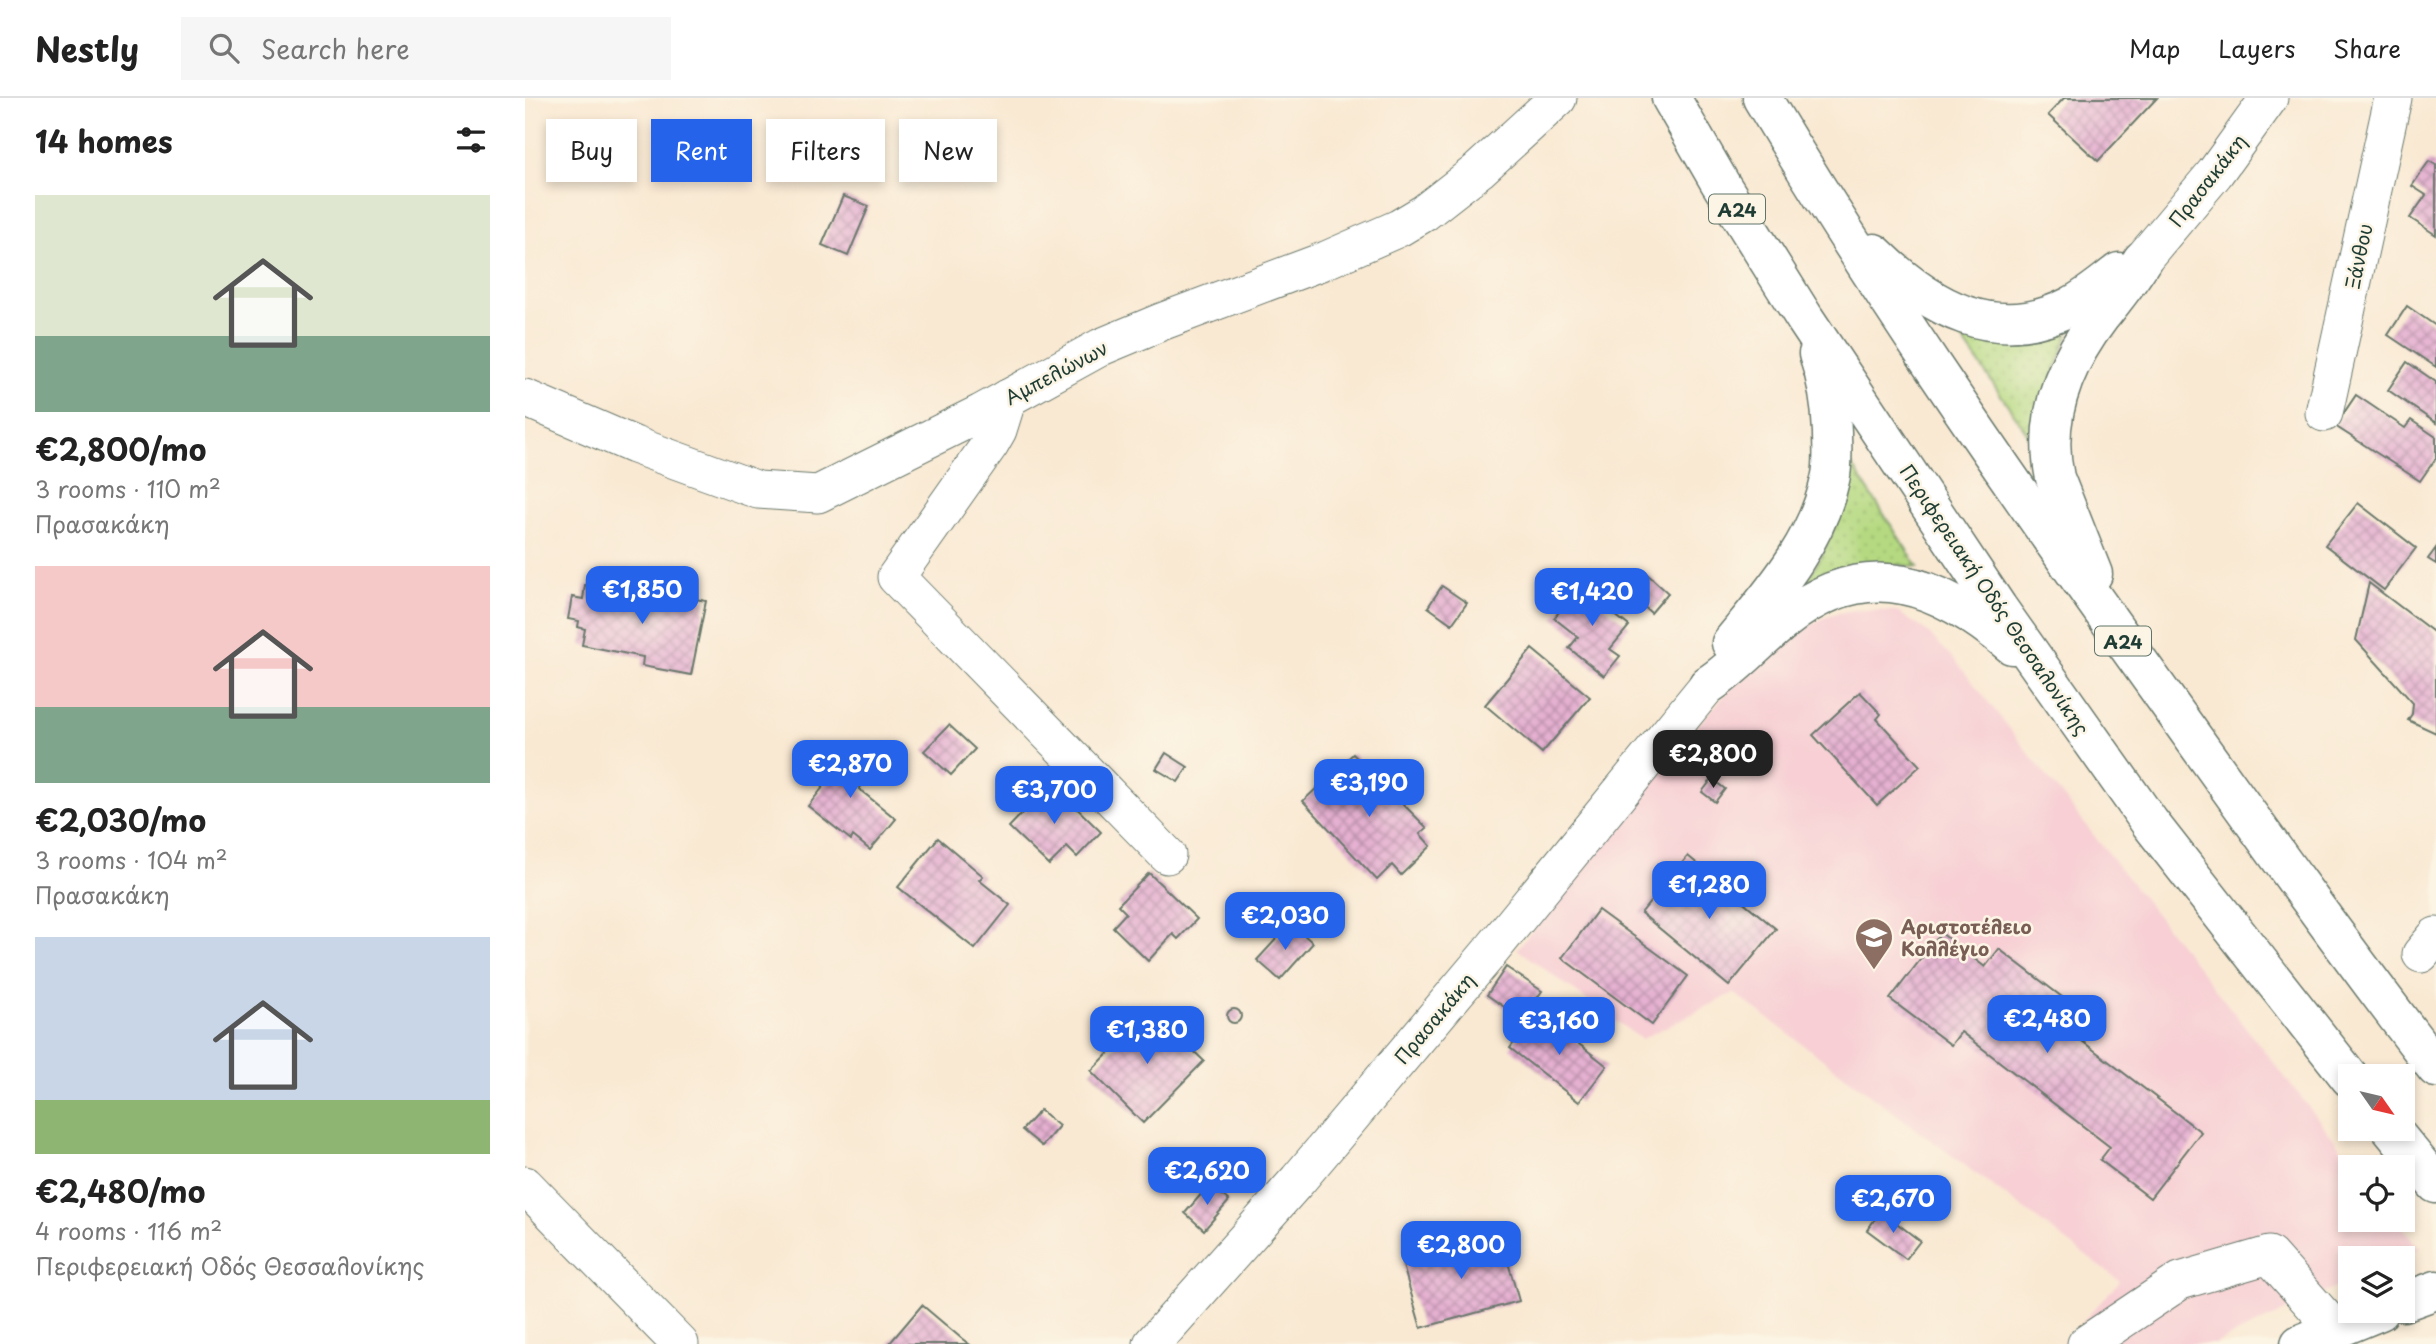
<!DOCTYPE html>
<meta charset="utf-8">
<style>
:root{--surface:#fff;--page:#f6f6f6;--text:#222;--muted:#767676;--line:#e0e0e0;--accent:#2563eb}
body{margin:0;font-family:"Playpen Sans",sans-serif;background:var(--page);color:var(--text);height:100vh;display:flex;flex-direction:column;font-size:26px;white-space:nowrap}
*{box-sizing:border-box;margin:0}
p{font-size:23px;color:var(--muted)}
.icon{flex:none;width:38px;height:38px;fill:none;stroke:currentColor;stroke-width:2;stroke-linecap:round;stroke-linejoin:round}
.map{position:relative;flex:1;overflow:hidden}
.details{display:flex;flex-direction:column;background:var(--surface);width:525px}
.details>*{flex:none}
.guide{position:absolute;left:21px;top:21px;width:665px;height:63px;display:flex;gap:14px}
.needle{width:46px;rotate:124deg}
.tools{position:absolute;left:1813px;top:966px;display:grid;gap:14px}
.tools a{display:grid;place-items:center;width:77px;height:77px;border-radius:0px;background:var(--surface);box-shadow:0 4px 10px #0003;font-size:35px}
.price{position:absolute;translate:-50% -60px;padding:0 16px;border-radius:14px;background:var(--accent);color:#fff;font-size:23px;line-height:46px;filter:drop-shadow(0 2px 4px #0008)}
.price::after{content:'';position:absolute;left:50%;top:42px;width:21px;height:16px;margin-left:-10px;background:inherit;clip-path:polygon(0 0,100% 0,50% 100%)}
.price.selected{background:#222;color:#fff}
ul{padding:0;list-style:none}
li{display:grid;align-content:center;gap:14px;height:371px;padding:0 35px}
li span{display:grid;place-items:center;height:217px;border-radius:0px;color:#555}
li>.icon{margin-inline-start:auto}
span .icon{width:126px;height:126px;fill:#fffc;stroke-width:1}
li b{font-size:30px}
h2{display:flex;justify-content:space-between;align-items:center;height:84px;padding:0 35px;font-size:30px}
.tag{padding:0 24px;border-radius:0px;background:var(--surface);box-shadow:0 4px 10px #0003;font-size:24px;line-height:63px}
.tag.selected{background:var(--accent);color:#fff}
header{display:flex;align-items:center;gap:42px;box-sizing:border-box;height:98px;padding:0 35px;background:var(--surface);border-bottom:2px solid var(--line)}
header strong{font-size:33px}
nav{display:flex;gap:38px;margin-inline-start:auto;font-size:24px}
.search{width:490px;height:63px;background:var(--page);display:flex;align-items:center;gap:18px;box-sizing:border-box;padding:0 24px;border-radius:0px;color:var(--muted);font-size:26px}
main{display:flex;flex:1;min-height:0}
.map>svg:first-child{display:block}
.built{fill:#f7cfd4}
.grass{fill:url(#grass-dots);stroke:#6a8b5a;stroke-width:2}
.building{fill:url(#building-cross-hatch)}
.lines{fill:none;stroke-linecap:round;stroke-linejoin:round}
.minor-casing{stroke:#6b796c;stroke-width:39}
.major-casing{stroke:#6b796c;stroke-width:41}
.highway-casing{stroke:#6b796c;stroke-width:41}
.minor{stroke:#fff;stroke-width:37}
.major{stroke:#fff;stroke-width:38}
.highway{stroke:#fff;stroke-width:38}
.labels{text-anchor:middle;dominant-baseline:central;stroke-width:5;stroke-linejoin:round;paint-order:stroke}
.shield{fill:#fcf5e5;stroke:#617469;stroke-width:2}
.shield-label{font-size:18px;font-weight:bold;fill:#1f3d34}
.street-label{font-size:19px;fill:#1f3d34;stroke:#fcf5e5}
.education-label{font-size:19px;font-weight:bold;fill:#785e54;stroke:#fcf5e5;text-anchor:start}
</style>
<header>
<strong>Nestly</strong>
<div class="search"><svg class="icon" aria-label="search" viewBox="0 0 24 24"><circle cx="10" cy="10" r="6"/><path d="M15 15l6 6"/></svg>Search here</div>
<nav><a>Map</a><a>Layers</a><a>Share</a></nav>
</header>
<main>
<section class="details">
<h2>14 homes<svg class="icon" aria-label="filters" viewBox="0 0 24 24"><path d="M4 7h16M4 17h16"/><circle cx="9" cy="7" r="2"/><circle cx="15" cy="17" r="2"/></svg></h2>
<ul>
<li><span style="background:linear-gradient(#dfe7d0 65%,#7fa58c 0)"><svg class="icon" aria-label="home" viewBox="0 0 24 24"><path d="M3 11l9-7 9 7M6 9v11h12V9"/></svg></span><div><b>€2,800/mo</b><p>3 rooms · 110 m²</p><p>Πρασακάκη</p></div></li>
<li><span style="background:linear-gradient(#f6c9c9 65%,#7fa58c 0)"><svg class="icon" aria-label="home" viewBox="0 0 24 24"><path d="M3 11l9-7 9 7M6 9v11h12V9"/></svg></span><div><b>€2,030/mo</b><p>3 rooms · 104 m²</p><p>Πρασακάκη</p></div></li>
<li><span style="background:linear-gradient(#c9d6e8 75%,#8fb573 0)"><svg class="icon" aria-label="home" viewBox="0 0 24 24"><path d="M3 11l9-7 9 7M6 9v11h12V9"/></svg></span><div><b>€2,480/mo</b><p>4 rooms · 116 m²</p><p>Περιφερειακή Οδός Θεσσαλονίκης</p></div></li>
</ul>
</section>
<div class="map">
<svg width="1911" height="1246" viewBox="0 0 1911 1246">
<defs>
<pattern id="grass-dots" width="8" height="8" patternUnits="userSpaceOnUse" patternTransform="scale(1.75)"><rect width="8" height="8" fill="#b5d981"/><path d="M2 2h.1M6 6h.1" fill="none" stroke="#9bbb70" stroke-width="1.8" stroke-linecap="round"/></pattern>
<pattern id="building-cross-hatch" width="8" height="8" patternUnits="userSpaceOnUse" patternTransform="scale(1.75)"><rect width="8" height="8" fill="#e5b0d1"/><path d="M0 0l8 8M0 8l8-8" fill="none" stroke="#b990aa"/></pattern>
</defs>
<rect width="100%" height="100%" fill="#fcf5e5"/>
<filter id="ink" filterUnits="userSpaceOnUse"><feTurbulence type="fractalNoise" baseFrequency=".0143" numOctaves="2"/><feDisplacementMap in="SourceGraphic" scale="14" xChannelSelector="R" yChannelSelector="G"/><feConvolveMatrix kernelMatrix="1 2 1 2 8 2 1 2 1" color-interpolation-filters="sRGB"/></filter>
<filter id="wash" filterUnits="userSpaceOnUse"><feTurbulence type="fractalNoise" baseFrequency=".00686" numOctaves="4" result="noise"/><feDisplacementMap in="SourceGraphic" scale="28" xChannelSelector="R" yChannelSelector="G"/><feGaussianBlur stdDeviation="1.57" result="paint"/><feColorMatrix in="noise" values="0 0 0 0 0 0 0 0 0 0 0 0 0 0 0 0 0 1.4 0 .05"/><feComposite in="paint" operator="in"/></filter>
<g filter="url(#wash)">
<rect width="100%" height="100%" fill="#f9e9d3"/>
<path class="built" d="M1328 512 1371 513 1400 532 1430 562 1831 1069H1825V1122H1872L1895 1151 1874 1160H1825V1183L1689 1246H1537L1595 1183 1209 895 1116 941 992 851 1174 626 1205 592 1277 532 1304 517Z"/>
<g class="grass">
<path d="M1546 228 1508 336 1505 339 1435 238 1464 242Z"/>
<path d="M1324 367H1327L1393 469C1344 463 1331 467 1285 484L1283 481C1306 444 1319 410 1324 367Z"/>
</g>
<g id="blocks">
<g class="building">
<path d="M1539 0H1632L1573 63 1523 17Z"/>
<path d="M1904 63 1911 67V137L1885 120 1901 97 1887 88Z"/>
<path d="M318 98 344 108 323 158 297 147Z"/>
<path d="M1882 208 1911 228V269L1863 237Z"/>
<path d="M1882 264 1911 284V325L1863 292Z"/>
<path d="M1831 297 1880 330 1886 322 1911 339V360L1895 383 1810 328Z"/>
<path d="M1833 405 1891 450 1859 492 1800 447Z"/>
<path d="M1911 450V466L1903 461Z"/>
<path d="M1121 475 1143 495 1126 515 1103 494Z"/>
<path d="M1058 484 1080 502 1076 506 1104 528 1085 551 1095 558 1079 578 1044 550 1053 539 1029 520Z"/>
<path d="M1844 485 1911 536V635L1883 622 1887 616 1888 605 1831 542Z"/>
<path d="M60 487 129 499 131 493 181 503 166 577 117 568 118 559 57 547 60 531 53 529 54 523 43 521 47 499 58 501Z"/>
<path d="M917 488 942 505 927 526 903 509Z"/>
<path d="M1007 551 1065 599 1017 655 960 607Z"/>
<path d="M1335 594 1356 616 1352 621 1395 668 1352 707 1288 637Z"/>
<path d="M424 627 450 651 426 677 399 653Z"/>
<path d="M307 650 322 662 329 654 350 671 334 691 371 721 345 752 328 738 326 742 283 708 303 683 289 672Z"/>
<path d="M641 655 663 669 653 684 631 671Z"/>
<path d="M828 656 902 730 895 736 906 748 876 777 867 767 852 782 778 703Z"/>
<path d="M1187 681 1200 691 1190 704 1177 694Z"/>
<path d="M526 685 576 734 552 759 542 749 524 767 484 729Z"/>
<path d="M413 740 458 778 454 782 485 807 450 851 373 789Z"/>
<path d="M1163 758 1251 831 1204 888 1116 815Z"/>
<path d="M624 775 672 821 653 841 648 836 623 863 588 829 601 815 593 807Z"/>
<path d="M1073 812 1163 878 1127 927 1037 860Z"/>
<path d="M766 825 788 845 755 882 732 862Z"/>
<path d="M1416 835 1460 869 1474 851 1537 899 1533 905 1566 931 1557 943 1676 1034 1625 1100 1575 1062 1585 1049 1436 934 1426 947 1365 901Z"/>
<path d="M981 869 1017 893 997 921 962 897Z"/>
<circle cx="709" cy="918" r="7"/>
<path d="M626 912 679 963 618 1025 566 973Z"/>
<path d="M1013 914 1082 968 1054 1004 985 950Z"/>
<path d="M515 1012 534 1028 517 1048 497 1032Z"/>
<path d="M685 1086 704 1103 679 1132 660 1115Z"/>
<path d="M1356 1113 1395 1143 1381 1161 1342 1132Z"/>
<path d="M975 1136 994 1203 896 1230 877 1164Z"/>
<path d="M397 1207 436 1240 444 1246H364Z"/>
</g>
</g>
</g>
<g filter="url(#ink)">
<use href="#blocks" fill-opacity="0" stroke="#6b796c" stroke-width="2"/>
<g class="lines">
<defs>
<g id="minor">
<path d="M1617 162 1690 75 1744 0"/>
<path d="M0 300 109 347 233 392 293 396 456 315 576 249 636 224 801 162 874 130 899 115 954 72 1033 0"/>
<path d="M483 300 473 332 465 346 371 479 642 757"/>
<path d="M1799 315 1868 0"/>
<path d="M1896 856 1911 838"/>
<path d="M0 1087 155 1246"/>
<path d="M627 1246 773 1082 965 854 1183 587"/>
<path d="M1561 1246 1655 1183 1744 1157 1810 1231"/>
</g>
<g id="major">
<path d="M1878 1204 1911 1192"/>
<path d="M1775 1246 1855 1213"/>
</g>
<g id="highway">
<path d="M1146 0 1195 85 1280 221 1473 510 1625 725 1825 980"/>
<path d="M1237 0C1346 182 1466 357 1589 529 1695 677 1800 826 1911 970"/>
<path d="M1349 155C1404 209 1470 248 1546 208 1563 199 1578 186 1594 174"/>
<path d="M1568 476 1530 380C1517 320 1539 266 1575 219 1590 200 1605 182 1617 162"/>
<path d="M1206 545C1246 496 1291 446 1305 382 1309 367 1307 350 1307 334 1306 307 1302 281 1293 256"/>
<path d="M1183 587C1211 569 1234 542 1261 521 1342 456 1415 486 1487 547"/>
<path d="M1866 1031 1911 1086"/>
</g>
</defs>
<use href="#minor" class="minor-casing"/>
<use href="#major" class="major-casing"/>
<use href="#highway" class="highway-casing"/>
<use href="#minor" class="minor"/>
<use href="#major" class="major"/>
<use href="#highway" class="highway"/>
</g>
</g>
<defs>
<symbol id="school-pin" viewBox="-11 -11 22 30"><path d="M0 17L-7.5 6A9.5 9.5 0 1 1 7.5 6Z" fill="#8d6e63" stroke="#fcf5e5"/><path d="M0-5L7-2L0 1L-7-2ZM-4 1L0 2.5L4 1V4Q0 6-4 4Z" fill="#fff"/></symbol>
</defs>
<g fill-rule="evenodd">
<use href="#school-pin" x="1327" y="817" width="44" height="60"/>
</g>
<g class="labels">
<g class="shield">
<rect x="1184" y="96.5" width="56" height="29" rx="5"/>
<rect x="1570" y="528.5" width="56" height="29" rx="5"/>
</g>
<g class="shield-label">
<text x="1212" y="111">Α24</text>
<text x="1598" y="543">Α24</text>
</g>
<g class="street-label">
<text transform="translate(1682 82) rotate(-52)">Πρασακάκη</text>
<text transform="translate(1833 158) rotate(-78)">Ξάνθου</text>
<text transform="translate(531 274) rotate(-28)">Αμπελώνων</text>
<text transform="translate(1470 501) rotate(56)">Περιφερειακή Οδός Θεσσαλονίκης</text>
<text transform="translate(909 920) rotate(-50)">Πρασακάκη</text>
</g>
<g class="education-label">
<text x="1376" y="828">Αριστοτέλειο<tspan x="1376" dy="22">Κολλέγιο</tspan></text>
</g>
</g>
</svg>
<div class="tools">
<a><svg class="needle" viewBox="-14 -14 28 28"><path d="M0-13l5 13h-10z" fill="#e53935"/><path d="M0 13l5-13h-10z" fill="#767676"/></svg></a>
<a><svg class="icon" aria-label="locate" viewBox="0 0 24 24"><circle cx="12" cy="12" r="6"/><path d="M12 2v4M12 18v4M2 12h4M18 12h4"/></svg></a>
<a><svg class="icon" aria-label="layers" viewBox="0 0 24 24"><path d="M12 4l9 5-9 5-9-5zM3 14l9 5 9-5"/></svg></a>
</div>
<b class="price" style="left:117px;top:528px">€1,850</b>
<b class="price" style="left:1067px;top:530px">€1,420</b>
<b class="price selected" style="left:1188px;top:692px">€2,800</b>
<b class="price" style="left:325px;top:702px">€2,870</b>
<b class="price" style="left:844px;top:721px">€3,190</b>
<b class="price" style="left:529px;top:728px">€3,700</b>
<b class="price" style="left:1184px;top:823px">€1,280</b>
<b class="price" style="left:760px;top:854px">€2,030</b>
<b class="price" style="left:1522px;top:957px">€2,480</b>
<b class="price" style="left:1034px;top:959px">€3,160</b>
<b class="price" style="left:622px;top:968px">€1,380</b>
<b class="price" style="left:682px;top:1109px">€2,620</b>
<b class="price" style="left:1368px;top:1137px">€2,670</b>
<b class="price" style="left:936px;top:1183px">€2,800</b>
<div class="guide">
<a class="tag">Buy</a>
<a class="tag selected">Rent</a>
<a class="tag">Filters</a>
<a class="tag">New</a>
</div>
</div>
</main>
